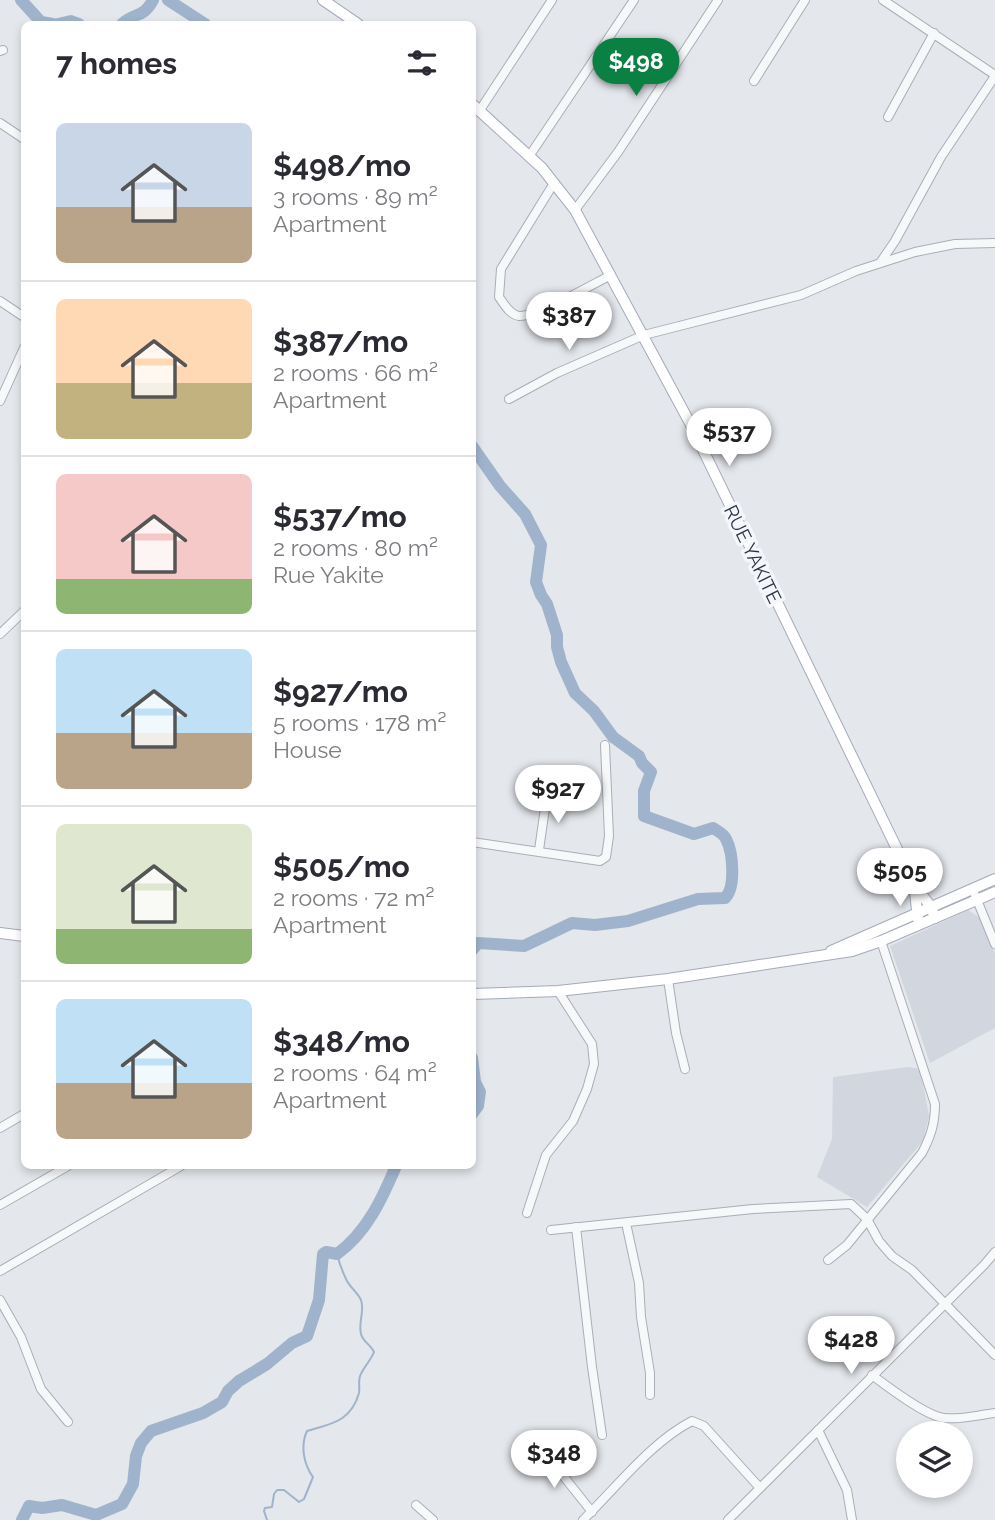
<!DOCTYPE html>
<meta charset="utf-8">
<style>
:root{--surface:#fff;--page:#f7f7f7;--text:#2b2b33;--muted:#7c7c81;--line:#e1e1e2;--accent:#0b8043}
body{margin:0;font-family:Raleway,sans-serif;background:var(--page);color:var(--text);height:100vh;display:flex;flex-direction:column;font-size:26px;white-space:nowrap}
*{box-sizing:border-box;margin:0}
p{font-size:23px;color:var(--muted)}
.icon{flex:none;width:38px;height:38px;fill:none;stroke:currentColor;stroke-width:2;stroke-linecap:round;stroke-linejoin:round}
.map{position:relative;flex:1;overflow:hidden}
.details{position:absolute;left:21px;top:21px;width:455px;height:1148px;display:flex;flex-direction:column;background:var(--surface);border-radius:10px;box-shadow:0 4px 10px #0003}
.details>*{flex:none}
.controls{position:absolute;left:896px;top:1421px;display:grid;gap:14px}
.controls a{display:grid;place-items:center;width:77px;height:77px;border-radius:50%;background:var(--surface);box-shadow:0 4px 10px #0003;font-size:35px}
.price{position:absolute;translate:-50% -60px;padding:0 16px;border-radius:24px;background:#fff;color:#222;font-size:23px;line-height:46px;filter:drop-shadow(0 2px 4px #0008)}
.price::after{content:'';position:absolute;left:50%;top:42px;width:21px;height:16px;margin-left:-10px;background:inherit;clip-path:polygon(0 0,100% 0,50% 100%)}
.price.on{background:var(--accent);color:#fff}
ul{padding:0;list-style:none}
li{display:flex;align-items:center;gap:21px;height:175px;padding:0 35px}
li+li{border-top:2px solid var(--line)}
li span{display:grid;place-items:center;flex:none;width:196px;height:140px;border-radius:10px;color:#555}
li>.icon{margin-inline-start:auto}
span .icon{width:84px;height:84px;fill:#fffc;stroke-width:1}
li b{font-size:30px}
h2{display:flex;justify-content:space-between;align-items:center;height:84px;padding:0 35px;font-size:30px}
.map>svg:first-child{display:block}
.built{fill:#d2d6de}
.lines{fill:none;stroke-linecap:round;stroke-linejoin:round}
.stream{stroke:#9fb4cc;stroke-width:2}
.river{stroke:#9fb4cc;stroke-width:12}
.minor-casing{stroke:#a9aeb7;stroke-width:10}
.major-casing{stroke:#a3abb8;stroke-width:12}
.minor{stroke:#f7f8fa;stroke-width:8}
.major{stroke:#fff;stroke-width:10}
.labels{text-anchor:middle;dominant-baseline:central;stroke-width:7;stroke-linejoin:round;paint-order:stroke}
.street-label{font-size:19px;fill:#2b3445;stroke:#f4f6f9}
</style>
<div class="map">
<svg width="995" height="1520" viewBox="0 0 995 1520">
<rect width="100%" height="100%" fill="#e4e7ec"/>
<g class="built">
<path d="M968 910 980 918 995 953V1028L930 1063 890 946Z"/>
<path d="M908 1067 920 1069 929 1116 923 1141 867 1207 817 1177 832 1139 833 1077Z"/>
</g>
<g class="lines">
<path class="stream" d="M267 1520 264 1511 265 1508 272 1507 274 1494 277 1490H284L299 1502 304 1499 313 1477C304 1465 300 1446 307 1431 330 1424 351 1422 359 1393 360 1388 358 1382 360 1376 363 1368 371 1360 374 1352 371 1345 363 1342 361 1334 358 1322 365 1311 361 1300 358 1293 350 1287 347 1281 343 1273 339 1262 337 1254"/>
<g class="river">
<path d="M21 0 41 22 53 24"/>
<path d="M168 0 205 24"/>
<path d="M58 24 71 21 79 24"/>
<path d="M122 24C134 12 143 19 153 0"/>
<path d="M472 446 500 486 525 514 541 545 536 582 541 595 547 604 557 635V647L561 662 575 693 594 711 613 737 639 756 642 763 651 772 644 791V816L694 834 713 828C718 831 724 834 726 839 733 852 736 888 725 898L698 899 628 921 595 925 572 923 524 946 478 943 472 950"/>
<path d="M472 1058 475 1082 480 1092 478 1106 472 1114"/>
<path d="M22 1520 29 1506 42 1508 62 1505 96 1515 122 1504 133 1484 136 1456 141 1443 151 1431 203 1413 222 1402 228 1391 239 1381 267 1364 292 1343 307 1336 319 1300 323 1254 326 1252 337 1254C367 1232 382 1199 396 1166"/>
</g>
<defs>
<g id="minor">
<path d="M883 0 995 75"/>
<path d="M0 51 3 50"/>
<path d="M754 81 805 0"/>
<path d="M480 110 552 0"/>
<path d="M888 117 934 33"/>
<path d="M0 123 24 139"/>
<path d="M530 155 634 0"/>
<path d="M554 183 501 269 499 297C504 304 510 315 519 316 537 317 593 284 611 275"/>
<path d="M575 210 618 152 718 0"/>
<path d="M880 263 895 241 941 157 995 76"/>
<path d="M0 301 24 317"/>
<path d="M509 399 557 373 644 335 801 295 856 271 915 252 955 244 995 243"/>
<path d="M0 401 24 348"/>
<path d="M0 634 24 611"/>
<path d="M472 842 600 861 606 857 609 836 605 745"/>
<path d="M539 850 547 794"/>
<path d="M975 895 995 944"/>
<path d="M668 979 676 1033 685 1069"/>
<path d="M0 1128 24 1114"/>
<path d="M0 1205 68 1166"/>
<path d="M527 1213 546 1155 573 1121 587 1089 594 1064 592 1044 558 991"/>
<path d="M626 1223 639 1283 641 1317 650 1373V1395"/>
<path d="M576 1227 592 1367 602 1435"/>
<path d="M551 1230 753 1209 851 1204 867 1219 879 1241 892 1256 912 1270 995 1355"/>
<path d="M828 1260 847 1245 922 1153C931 1136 935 1123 935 1104L881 941"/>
<path d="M0 1271 181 1166"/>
<path d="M0 1300 21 1337 41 1389 68 1422"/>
<path d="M872 1375C888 1387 926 1416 944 1418 961 1420 978 1415 995 1413"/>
<path d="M818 1430 847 1490 852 1520"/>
<path d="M548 1450 553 1463 592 1512"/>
<path d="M416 1505 433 1520"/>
<path d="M583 1520C616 1488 651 1442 692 1421L704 1426 760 1488"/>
<path d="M728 1520 984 1265 995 1252"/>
</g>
<g id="major">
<path d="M323 0 358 24"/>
<path d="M472 104 542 168 575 210 691 425 914 884 931 907 935 918"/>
<path d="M914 884 918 919"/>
<path d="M0 933 24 936"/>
<path d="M831 951 995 879"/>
<path d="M472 994 558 991 668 979 852 951 881 941 995 892"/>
</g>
</defs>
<use href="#minor" class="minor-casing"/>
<use href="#major" class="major-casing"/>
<use href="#minor" class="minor"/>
<use href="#major" class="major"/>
</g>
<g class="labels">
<g class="street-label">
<text transform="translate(753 554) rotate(64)">RUE YAKITE</text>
</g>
</g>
</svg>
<div class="controls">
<a><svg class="icon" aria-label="layers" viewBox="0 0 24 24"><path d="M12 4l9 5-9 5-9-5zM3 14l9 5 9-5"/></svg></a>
</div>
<b class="price on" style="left:636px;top:98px">$498</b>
<b class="price" style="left:569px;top:352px">$387</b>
<b class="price" style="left:729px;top:468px">$537</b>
<b class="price" style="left:558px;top:825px">$927</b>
<b class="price" style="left:900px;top:908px">$505</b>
<b class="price" style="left:851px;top:1376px">$428</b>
<b class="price" style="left:554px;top:1490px">$348</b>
<section class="details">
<h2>7 homes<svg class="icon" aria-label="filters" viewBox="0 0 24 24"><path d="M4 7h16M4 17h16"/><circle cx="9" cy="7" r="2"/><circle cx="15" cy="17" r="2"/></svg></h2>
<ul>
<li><span style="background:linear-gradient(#c9d6e8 60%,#b9a48a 0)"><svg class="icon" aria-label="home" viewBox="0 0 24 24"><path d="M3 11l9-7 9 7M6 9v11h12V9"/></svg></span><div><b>$498/mo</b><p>3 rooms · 89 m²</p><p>Apartment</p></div></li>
<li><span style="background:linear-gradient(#ffd9b3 60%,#c2b280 0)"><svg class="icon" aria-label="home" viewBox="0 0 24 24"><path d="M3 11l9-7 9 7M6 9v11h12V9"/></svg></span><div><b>$387/mo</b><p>2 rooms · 66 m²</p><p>Apartment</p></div></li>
<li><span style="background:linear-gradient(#f6c9c9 75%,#8fb573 0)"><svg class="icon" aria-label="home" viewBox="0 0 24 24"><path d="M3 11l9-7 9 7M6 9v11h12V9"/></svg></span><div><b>$537/mo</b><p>2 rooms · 80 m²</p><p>Rue Yakite</p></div></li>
<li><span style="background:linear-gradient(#bfe0f5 60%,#b9a48a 0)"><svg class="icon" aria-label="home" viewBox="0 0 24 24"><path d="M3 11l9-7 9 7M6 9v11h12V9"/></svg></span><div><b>$927/mo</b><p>5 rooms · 178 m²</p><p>House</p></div></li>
<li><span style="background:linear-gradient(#dfe7d0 75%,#8fb573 0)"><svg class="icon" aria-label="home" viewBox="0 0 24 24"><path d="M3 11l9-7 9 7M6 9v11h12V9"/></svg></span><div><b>$505/mo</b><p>2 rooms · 72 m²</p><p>Apartment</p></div></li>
<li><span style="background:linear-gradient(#bfe0f5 60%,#b9a48a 0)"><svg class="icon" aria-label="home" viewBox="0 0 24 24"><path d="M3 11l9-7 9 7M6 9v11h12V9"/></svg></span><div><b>$348/mo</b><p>2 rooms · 64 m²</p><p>Apartment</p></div></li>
</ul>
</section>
</div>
